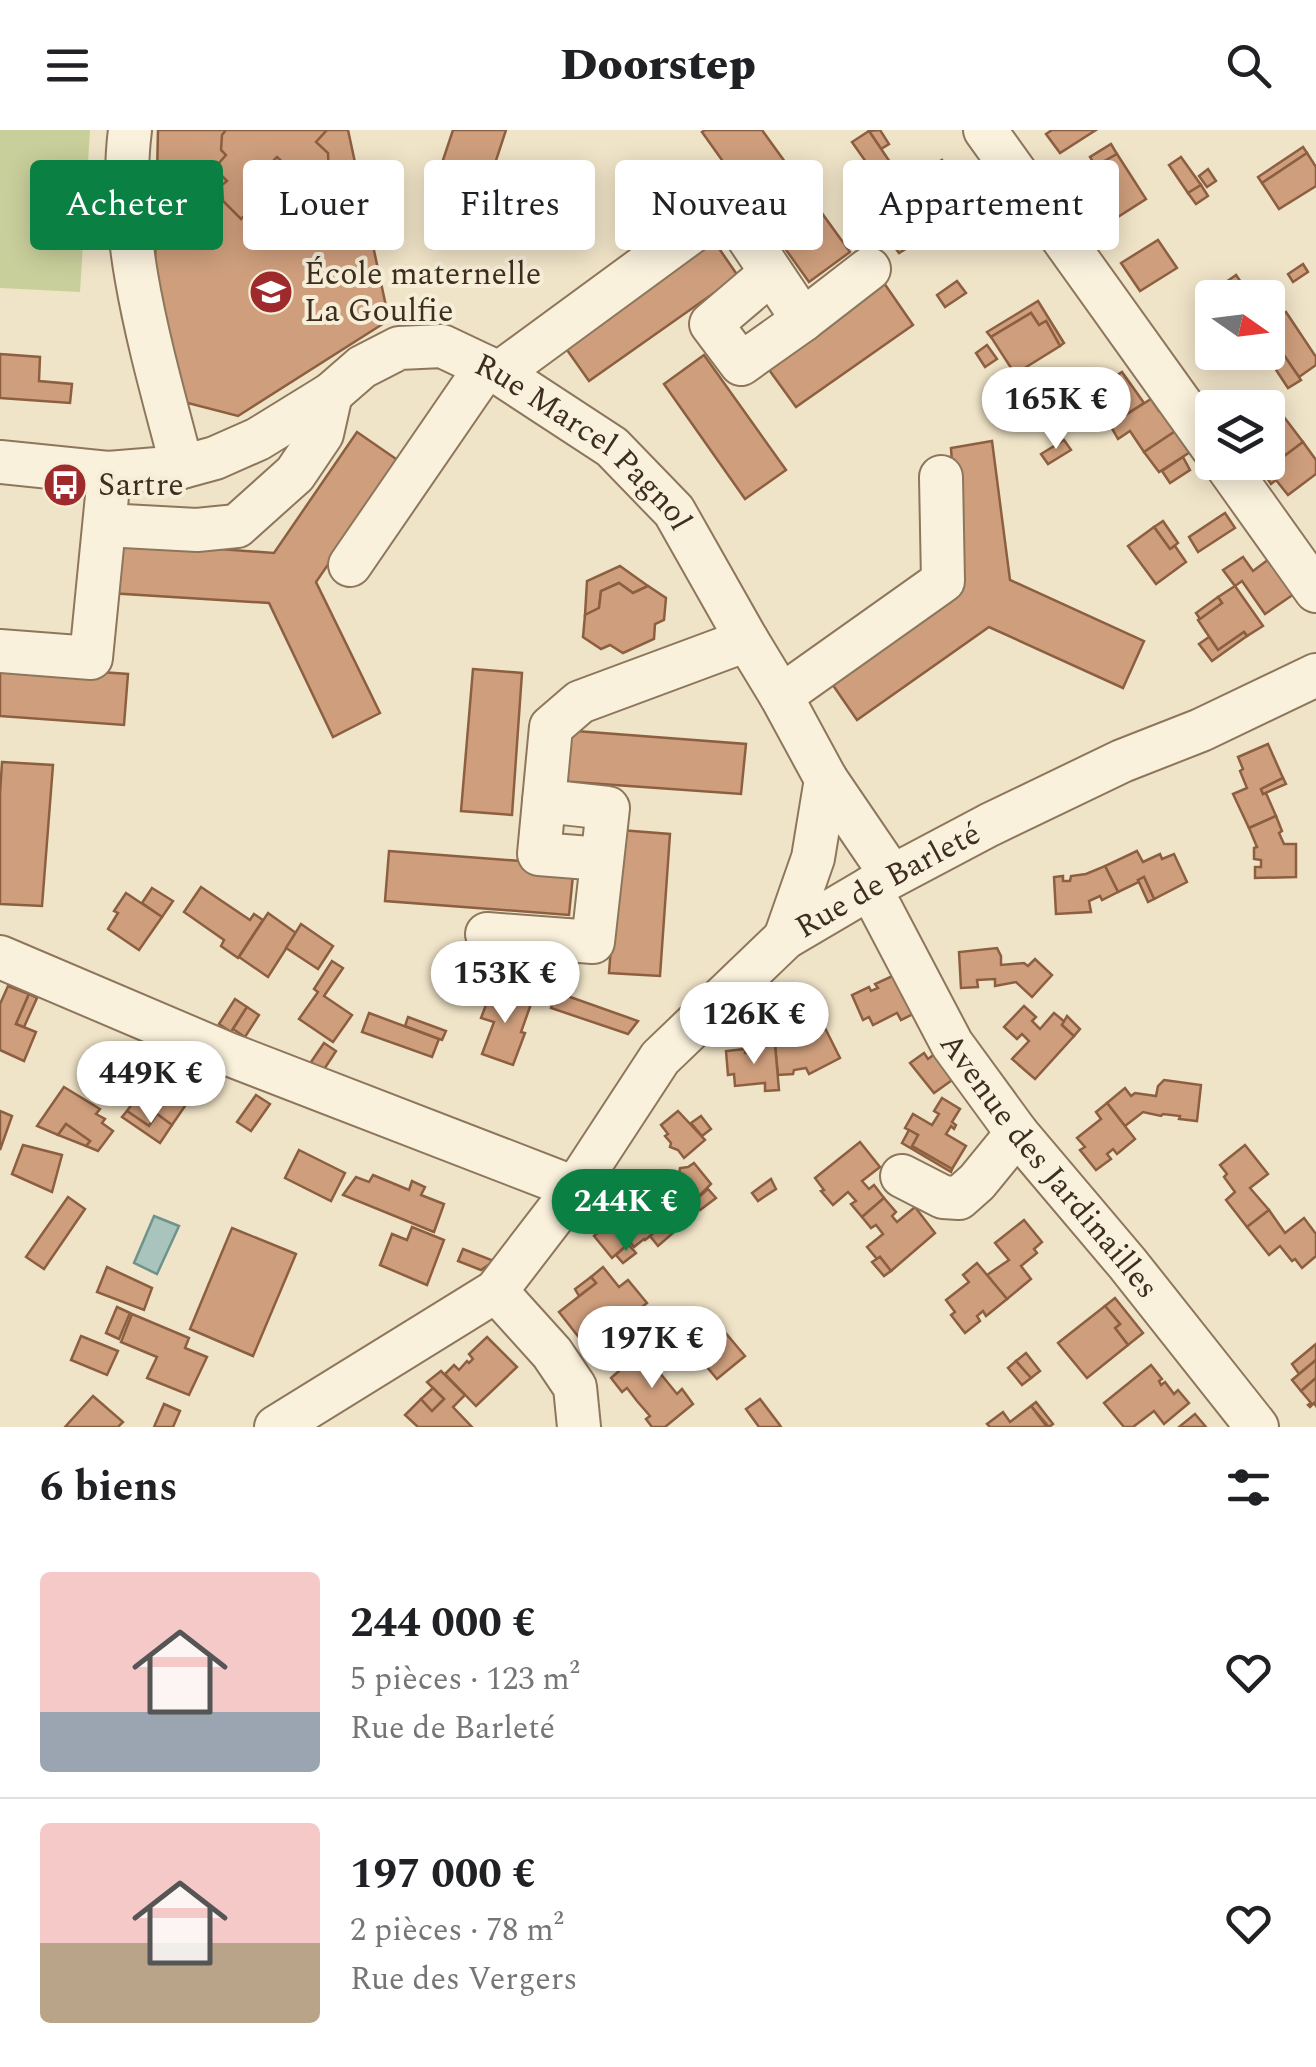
<!DOCTYPE html>
<html lang="fr">
<meta charset="utf-8">
<style>
:root{--surface:#fff;--page:#f6f6f6;--text:#202124;--muted:#757577;--line:#e0e0e0;--accent:#0b8043}
body{margin:0;font-family:Spectral,serif;background:var(--page);color:var(--text);height:100vh;display:flex;flex-direction:column;font-size:38px;white-space:nowrap}
*{box-sizing:border-box;margin:0}
p{font-size:32px;color:var(--muted)}
.icon{flex:none;width:55px;height:55px;fill:none;stroke:currentColor;stroke-width:2;stroke-linecap:round;stroke-linejoin:round}
.map{position:relative;height:1297px;overflow:hidden}
.details{display:flex;flex-direction:column;background:var(--surface);flex:1}
.details>*{flex:none}
.guide{position:absolute;left:30px;top:30px;width:1258px;height:90px;display:flex;gap:20px}
.needle{width:65px;rotate:104deg}
.buttons{position:absolute;left:1195px;top:150px;display:grid;gap:20px}
.buttons a{display:grid;place-items:center;width:90px;height:90px;border-radius:10px;background:var(--surface);box-shadow:0 5px 25px #0003;font-size:50px}
.price{position:absolute;translate:-50% -85px;padding:0 22px;border-radius:35px;background:#fff;color:#222;font-size:32px;line-height:65px;filter:drop-shadow(0 2px 5px #0008)}
.price::after{content:'';position:absolute;left:50%;top:60px;width:30px;height:22px;margin-left:-15px;background:inherit;clip-path:polygon(0 0,100% 0,50% 100%)}
.price.on{background:var(--accent);color:#fff}
ul{padding:0;list-style:none}
li{display:flex;align-items:center;gap:30px;height:250px;padding:0 40px}
li+li{border-top:2px solid var(--line)}
li span{display:grid;place-items:center;flex:none;width:280px;height:200px;border-radius:10px;color:#555}
li>.icon{margin-inline-start:auto}
span .icon{width:120px;height:120px;fill:#fffc;stroke-width:1}
li b{font-size:42px}
h2{display:flex;justify-content:space-between;align-items:center;height:120px;padding:0 40px;font-size:42px}
.pill{padding:0 35px;border-radius:10px;background:var(--surface);box-shadow:0 5px 25px #0003;font-size:35px;line-height:90px}
.pill.on{background:var(--accent);color:#fff}
header{display:flex;justify-content:space-between;align-items:center;height:130px;padding:0 40px;background:var(--surface);font-size:45px;font-weight:800}
.map>svg:first-child{display:block}
.green{fill:#c9cf9b}
.water{fill:#a9c4bc;stroke:#6f938a;stroke-width:2.5}
.building{fill:#cf9f7d;stroke:#8d5f41;stroke-width:2.5}
.lines{fill:none;stroke-linecap:round;stroke-linejoin:round}
.minor-casing{stroke:#8d765c;stroke-width:46}
.minor{stroke:#faf1dc;stroke-width:42}
.labels{text-anchor:middle;dominant-baseline:central;stroke-width:8;stroke-linejoin:round;paint-order:stroke}
.poi-label{font-size:32px;fill:#3d2e20;stroke:#f7eed8;text-anchor:start}
.street-label{font-size:32px;fill:#3d2e20;stroke:#f7eed8}
</style>
<header><svg class="icon" aria-label="menu" viewBox="0 0 24 24"><path d="M4 6h16M4 12h16M4 18h16"/></svg>Doorstep<svg class="icon" aria-label="search" viewBox="0 0 24 24"><circle cx="10" cy="10" r="6"/><path d="M15 15l6 6"/></svg></header>
<div class="map">
<svg width="1316" height="1297" viewBox="0 0 1316 1297">
<rect width="100%" height="100%" fill="#f0e4c8"/>
<path class="green" d="M0 0H90L80 162 0 158Z"/>
<path class="water" d="M154 1086 179 1096 157 1144 134 1133Z"/>
<g class="building">
<path d="M158 0H348L389 190 238 286 180 271 155 135Z"/>
<path d="M226 0H327L316 12 328 23 329 49 342 61 308 96 283 71 290 63 289 38 277 27 265 39V64L241 89 223 71 222 55 227 51 219 43V33L226 25 221 20 222 5Z"/>
<path d="M453 0H506L486 61 438 45Z"/>
<path d="M705 0H762L850 122 809 152 702 2Z"/>
<path d="M880 0 889 14 881 19 869 1Z"/>
<path d="M1052 0H1096L1060 23 1046 4Z"/>
<path d="M869 1 894 38 874 51 868 42 871 39 852 12Z"/>
<path d="M1111 14 1117 24 1096 37 1090 27Z"/>
<path d="M1303 17 1307 23 1262 53 1258 47Z"/>
<path d="M1307 23 1316 37V56L1279 79 1262 53Z"/>
<path d="M1117 24 1146 69 1110 92 1080 45Z"/>
<path d="M1181 27 1201 55 1188 63 1169 35Z"/>
<path d="M942 30 950 42 959 36 969 53 965 56 983 86 951 105 922 58 914 63 907 51Z"/>
<path d="M1208 39 1216 51 1207 57 1199 46Z"/>
<path d="M878 48 891 68 869 82 855 63Z"/>
<path d="M1201 55 1208 66 1196 74 1188 63Z"/>
<path d="M922 58 937 83 928 87 914 63Z"/>
<path d="M879 76 881 80 880 89 884 92H890L907 118 899 123 869 82Z"/>
<path d="M709 104 738 146 589 251 560 210Z"/>
<path d="M1158 110 1177 138 1140 161 1121 133Z"/>
<path d="M1303 134 1308 142 1293 152 1288 144Z"/>
<path d="M1236 145 1252 168H1212V190L1199 171Z"/>
<path d="M957 151 966 163 945 177 937 165Z"/>
<path d="M884 153 913 195 796 277 767 237Z"/>
<path d="M1038 171 1064 213 1060 216 1046 191 1039 195 1031 183 991 207 987 202Z"/>
<path d="M1286 182 1316 227V235L1299 247 1277 215 1268 221V196Z"/>
<path d="M1031 183 1039 195 1046 191 1060 216 1015 244 991 207Z"/>
<path d="M987 215 997 229 985 237 976 223Z"/>
<path d="M1277 215 1301 250 1288 258 1265 223Z"/>
<path d="M0 224 40 227 39 251 72 254 70 273 0 268Z"/>
<path d="M704 225 786 340 745 369 664 254Z"/>
<path d="M1122 242 1144 273 1102 300 1081 268Z"/>
<path d="M1151 269 1159 281 1165 277 1180 298 1144 322 1130 301 1118 309 1110 295Z"/>
<path d="M1284 287 1303 312 1263 342 1256 333 1268 332V299Z"/>
<path d="M1180 298 1195 319 1159 342 1144 322Z"/>
<path d="M357 302 399 331 316 452 380 583 333 607 269 473 109 463 112 411 274 423Z"/>
<path d="M1064 310 1071 320 1048 334 1041 324Z"/>
<path d="M992 311 1010 450 1144 511 1123 558 989 497 857 590 828 548 960 455 951 318Z"/>
<path d="M1303 312 1316 330V344L1288 365 1276 350 1271 354 1263 342Z"/>
<path d="M1183 327 1190 340 1170 353 1162 341Z"/>
<path d="M1225 383 1235 398 1198 422 1189 407Z"/>
<path d="M1163 391 1178 413 1170 419 1154 397Z"/>
<path d="M1154 397 1170 419 1175 416 1186 432 1156 454 1128 416Z"/>
<path d="M1273 426 1297 462 1265 484 1242 451 1235 456 1223 440 1243 427 1253 441Z"/>
<path d="M620 436 648 456 633 463 619 453 601 461 599 478 585 485 587 451Z"/>
<path d="M619 453 633 463 648 456 666 468 664 490 655 494 654 509 623 523 610 515 601 519 583 507 585 485 599 478 601 461Z"/>
<path d="M1235 456 1263 496 1247 506 1244 502 1218 520 1198 490 1222 473 1218 467Z"/>
<path d="M1218 467 1222 473 1200 489 1196 483Z"/>
<path d="M1244 502 1247 506 1212 531 1199 514 1209 507 1218 520Z"/>
<path d="M0 535 128 544 124 595 0 586Z"/>
<path d="M473 539 522 543 512 685 461 681Z"/>
<path d="M563 600 746 614 741 664 559 651Z"/>
<path d="M1268 614 1283 648 1261 659 1263 664 1266 663 1276 686 1249 698 1233 664 1247 658 1240 641 1243 639 1238 627Z"/>
<path d="M2 632 53 635 42 776 0 774V664Z"/>
<path d="M1283 648 1286 654 1263 664 1261 659Z"/>
<path d="M1276 686 1282 701 1279 703 1284 714H1296V747L1255 748V737H1261V730L1254 729V718L1257 717 1249 698Z"/>
<path d="M620 700 670 704 660 846 609 843Z"/>
<path d="M389 721 574 735 569 785 385 771Z"/>
<path d="M1137 721 1143 732 1160 724 1162 729 1174 724 1187 752 1154 769 1144 747 1138 750 1139 752 1118 762 1105 736Z"/>
<path d="M1105 736 1118 762 1102 770 1100 766 1089 771 1091 782 1056 784 1054 747 1063 746V751H1070L1071 746 1086 744Z"/>
<path d="M1144 747 1154 769 1148 772 1138 750Z"/>
<path d="M201 757 250 790 254 784 263 790 238 828 221 816 224 810 184 782Z"/>
<path d="M152 758 173 771 162 787 142 773Z"/>
<path d="M126 763 162 787 139 820 108 799 118 783 114 781Z"/>
<path d="M268 783 296 803 268 847 239 827Z"/>
<path d="M301 794 333 816 318 839 286 818Z"/>
<path d="M997 818 1001 826V835L1024 833 1028 836 1035 829 1052 845 1032 867 1016 852 995 856V849L977 850 978 857 961 858 959 822Z"/>
<path d="M332 831 343 838 324 866 352 885 333 912 299 889 318 862 314 859Z"/>
<path d="M897 844 915 883 901 890 897 883 873 895 869 887 863 890 852 865 869 857 871 861 878 858 875 854Z"/>
<path d="M8 856 29 864 16 894 36 902 24 931 0 920V874Z"/>
<path d="M492 859 531 874 521 902 525 903 513 935 482 924 494 892 481 888Z"/>
<path d="M556 862 638 891 628 904 551 878Z"/>
<path d="M29 864 37 868 24 897 16 894Z"/>
<path d="M235 869 247 877 231 902 219 894Z"/>
<path d="M1024 876 1036 887 1032 891 1040 899 1054 883 1065 892 1062 895 1074 906 1035 949 1012 929 1029 911 1022 904 1017 909 1004 897Z"/>
<path d="M247 877 259 885 245 907 233 899Z"/>
<path d="M369 883 439 909 432 927 362 902Z"/>
<path d="M1067 886 1080 899 1074 906 1062 895Z"/>
<path d="M408 887 446 901 442 910 405 896Z"/>
<path d="M824 896 840 928 809 944 806 938 794 940 793 944 778 945 775 915 795 913 807 904 810 908 816 905 814 901Z"/>
<path d="M324 913 336 921 323 941 311 932Z"/>
<path d="M775 915 779 960 765 961V953L735 956 734 944 728 945 726 921 745 919V923H751V918Z"/>
<path d="M924 923 928 929 936 923 955 948 934 963 910 933Z"/>
<path d="M163 931 196 954 186 968 189 970 172 995 157 984 149 996 127 981Z"/>
<path d="M1164 950 1201 955 1197 991 1179 989 1180 986 1163 984 1161 986 1143 982 1125 996 1107 973 1125 958 1131 966 1135 963 1156 966 1158 956Z"/>
<path d="M64 957 100 979 96 984 105 989 102 993 113 1001 98 1021 86 1016 90 1011 66 994 58 1005 37 996Z"/>
<path d="M256 965 270 974 251 1001 237 992Z"/>
<path d="M942 968 960 979 952 992 956 995 954 999 951 996 946 1004 966 1016 952 1039 912 1016 918 1005 905 998 913 984 932 995 939 984 934 981Z"/>
<path d="M1107 973 1135 1009 1117 1024 1113 1019 1107 1024 1111 1029 1096 1040 1080 1020 1085 1017 1077 1008 1101 989 1096 982Z"/>
<path d="M0 981 12 986 0 1020Z"/>
<path d="M127 981 149 996 157 984 172 995 160 1013 122 987Z"/>
<path d="M678 981 705 1010 684 1028 678 1020 670 1017 671 1013 665 1006 668 1004 661 995Z"/>
<path d="M701 986 711 999 702 1006 691 993Z"/>
<path d="M66 994 90 1011 86 1016 58 1005Z"/>
<path d="M909 1000 918 1005 912 1016 952 1039 951 1042 902 1013Z"/>
<path d="M860 1012 880 1037 862 1051 869 1059 874 1055 884 1068 862 1087 851 1074 856 1071 848 1062 833 1075 821 1061 824 1060 815 1048Z"/>
<path d="M23 1015 62 1025 52 1062 12 1044Z"/>
<path d="M1245 1015 1268 1044 1250 1058 1269 1080 1247 1097 1226 1070 1235 1062 1224 1047 1227 1044 1220 1035Z"/>
<path d="M299 1020 345 1043 331 1071 285 1048Z"/>
<path d="M694 1033 711 1054 693 1072 692 1070 682 1076 666 1056 679 1044 680 1038 688 1037Z"/>
<path d="M373 1045 409 1060 412 1051 425 1057 421 1065 444 1074 434 1102 343 1065 356 1047 369 1052Z"/>
<path d="M771 1049 776 1059 758 1071 752 1063Z"/>
<path d="M666 1056 682 1076 667 1089 669 1091 645 1110 644 1109 634 1117 630 1112 612 1128 594 1106 601 1100 602 1096 614 1090 620 1096 629 1090 626 1087 634 1081 633 1076 637 1072 651 1068Z"/>
<path d="M708 1059 716 1068 700 1080 693 1072Z"/>
<path d="M68 1067 85 1079 44 1139 26 1127Z"/>
<path d="M884 1068 896 1082 892 1086 897 1092 915 1077 935 1103 891 1141 880 1127 877 1129 867 1117 883 1104 876 1095 871 1098 862 1087Z"/>
<path d="M1269 1080 1285 1103 1304 1088 1316 1104V1126L1302 1138 1295 1129 1292 1131 1280 1116 1269 1125 1247 1097Z"/>
<path d="M1024 1090 1042 1112 1034 1119 1037 1123 1021 1136 1031 1149 1007 1169 987 1145 1009 1130 995 1113Z"/>
<path d="M665 1094 673 1103 658 1116 650 1106Z"/>
<path d="M412 1097 444 1110 427 1155 380 1135 392 1104 407 1110Z"/>
<path d="M232 1098 296 1124 253 1226 190 1199Z"/>
<path d="M628 1114 636 1123 623 1133 616 1125Z"/>
<path d="M463 1119 494 1131 481 1140 458 1131Z"/>
<path d="M880 1127 891 1141 884 1146 872 1132Z"/>
<path d="M977 1133 1007 1169 986 1186 983 1181 977 1186 980 1191 965 1203 951 1185 955 1182 946 1170 969 1152 963 1145Z"/>
<path d="M107 1137 152 1158 144 1180 97 1162Z"/>
<path d="M603 1137 619 1157 628 1150 647 1173 588 1219 559 1182 596 1153 591 1147Z"/>
<path d="M591 1147 596 1153 579 1166 575 1159Z"/>
<path d="M1115 1168 1143 1203 1128 1215 1115 1198 1120 1194 1105 1176Z"/>
<path d="M1105 1176 1120 1194 1115 1198 1128 1215 1087 1248 1058 1213Z"/>
<path d="M117 1177 130 1183 119 1209 106 1203Z"/>
<path d="M708 1182 745 1226 717 1249 680 1205Z"/>
<path d="M132 1184 189 1208 185 1218 207 1227 189 1265 147 1248 157 1227 121 1212Z"/>
<path d="M81 1206 118 1221 107 1245 71 1230Z"/>
<path d="M487 1207 517 1237 476 1276 445 1244 454 1235 459 1240 467 1231 469 1233 473 1229 469 1224Z"/>
<path d="M1316 1214V1230L1299 1244 1292 1234Z"/>
<path d="M642 1221 677 1264 682 1259 693 1274 665 1297H652L646 1289 650 1286 637 1271 627 1258 622 1262 611 1248Z"/>
<path d="M1026 1223 1040 1241 1031 1248 1016 1231Z"/>
<path d="M1316 1230V1248L1301 1261 1292 1250Z"/>
<path d="M1016 1231 1031 1248 1022 1255 1008 1238Z"/>
<path d="M1151 1235 1162 1249 1159 1251 1161 1255 1165 1252 1174 1264 1178 1260 1189 1273 1164 1294 1154 1281 1133 1297H1124L1104 1273Z"/>
<path d="M441 1241 465 1265 453 1277 472 1297H418L405 1285 421 1269 432 1281 444 1269 427 1252Z"/>
<path d="M1316 1248V1276L1314 1273 1310 1277 1308 1275 1311 1273 1301 1261Z"/>
<path d="M433 1258 444 1269 432 1281 421 1269Z"/>
<path d="M93 1266 123 1292 118 1297H65Z"/>
<path d="M760 1269 779 1294 781 1297H759L746 1279Z"/>
<path d="M1036 1272 1053 1294 1049 1297 1031 1276Z"/>
<path d="M164 1274 180 1281 173 1297H154Z"/>
<path d="M1031 1276 1047 1297H990L987 1294 1003 1282 1010 1292Z"/>
<path d="M1195 1284 1206 1297H1179Z"/>
</g>
<g class="lines">
<defs>
<g id="minor">
<path d="M130 0C116 108 155 232 182 337"/>
<path d="M985 0 1212 317"/>
<path d="M771 143 711 194 741 234 803 190"/>
<path d="M499 243 727 76 803 190 869 139"/>
<path id="s1" d="M0 332 108 343 182 337 215 328 258 309 331 264 362 237 399 218 442 216 499 243 612 317 674 381 747 510 781 566 826 649 813 728 785 808"/>
<path d="M1224 332 1316 461"/>
<path d="M105 395 197 400 237 396 295 344 322 304 331 264"/>
<path d="M350 435 486 237"/>
<path d="M0 521 91 528 107 366"/>
<path d="M781 566 943 451 941 347"/>
<path d="M826 649 892 746"/>
<path d="M602 729 539 724 551 597 580 572 747 510"/>
<path id="s2" d="M870 758 952 914 1017 1003 1127 1133 1257 1297"/>
<path d="M487 804 593 812 608 678 544 671"/>
<path d="M0 827 228 924 575 1058"/>
<path d="M902 1046 943 1067 959 1068 977 1052 1017 1003"/>
<path d="M496 1161 552 1223 575 1257 579 1297"/>
<path id="s3" d="M276 1297 496 1161 575 1058 660 928 785 808 870 758 989 695 1122 631 1201 600 1316 545"/>
</g>
</defs>
<use href="#minor" class="minor-casing"/>
<use href="#minor" class="minor"/>
</g>
<defs>
<symbol id="school-disc" viewBox="-11 -11 22 22"><circle r="9.5" fill="#9e2a2b" stroke="#f7eed8"/><path d="M0-5L7-2L0 1L-7-2ZM-4 1L0 2.5L4 1V4Q0 6-4 4Z" fill="#fff"/></symbol>
<symbol id="bus-disc" viewBox="-11 -11 22 22"><circle r="9.5" fill="#9e2a2b" stroke="#f7eed8"/><path d="M-5-6H5V4H4V6H2V4H-2V6H-4V4H-5ZM-3.5-4V0h7V-4ZM-3.5 1.2v1.5H-2V1.2ZM2 1.2v1.5H3.5V1.2Z" fill="#fff"/></symbol>
</defs>
<g fill-rule="evenodd">
<use href="#school-disc" x="246" y="137" width="50" height="50"/>
<use href="#bus-disc" x="40" y="330" width="50" height="50"/>
</g>
<g class="labels">
<g class="poi-label">
<text x="304" y="144">École maternelle<tspan x="304" dy="37">La Goulfie</tspan></text>
<text x="98" y="355">Sartre</text>
</g>
<g class="street-label">
<text stroke="none"><textPath href="#s1" startOffset="648">Rue Marcel Pagnol</textPath></text>
<text stroke="none"><textPath href="#s3" startOffset="835">Rue de Barleté</textPath></text>
<text stroke="none"><textPath href="#s2" startOffset="332">Avenue des Jardinailles</textPath></text>
</g>
</g>
</svg>
<div class="buttons">
<a><svg class="needle" viewBox="-14 -14 28 28"><path d="M0-13l5 13h-10z" fill="#e53935"/><path d="M0 13l5-13h-10z" fill="#757577"/></svg></a>
<a><svg class="icon" aria-label="layers" viewBox="0 0 24 24"><path d="M12 4l9 5-9 5-9-5zM3 14l9 5 9-5"/></svg></a>
</div>
<b class="price" style="left:1056px;top:322px">165K €</b>
<b class="price" style="left:505px;top:896px">153K €</b>
<b class="price" style="left:754px;top:937px">126K €</b>
<b class="price" style="left:151px;top:996px">449K €</b>
<b class="price on" style="left:626px;top:1124px">244K €</b>
<b class="price" style="left:652px;top:1261px">197K €</b>
<div class="guide">
<a class="pill on">Acheter</a>
<a class="pill">Louer</a>
<a class="pill">Filtres</a>
<a class="pill">Nouveau</a>
<a class="pill">Appartement</a>
</div>
</div>
<section class="details">
<h2>6 biens<svg class="icon" aria-label="filters" viewBox="0 0 24 24"><path d="M4 7h16M4 17h16"/><circle cx="9" cy="7" r="2"/><circle cx="15" cy="17" r="2"/></svg></h2>
<ul>
<li><span style="background:linear-gradient(#f6c9c9 70%,#9aa5b1 0)"><svg class="icon" aria-label="home" viewBox="0 0 24 24"><path d="M3 11l9-7 9 7M6 9v11h12V9"/></svg></span><div><b>244 000 €</b><p>5 pièces · 123 m²</p><p>Rue de Barleté</p></div><svg class="icon" aria-label="heart" viewBox="0 0 24 24"><path d="M12 20l-8-8c-3-5 5-10 8-4 3-6 11-1 8 4z"/></svg></li>
<li><span style="background:linear-gradient(#f6c9c9 60%,#b9a48a 0)"><svg class="icon" aria-label="home" viewBox="0 0 24 24"><path d="M3 11l9-7 9 7M6 9v11h12V9"/></svg></span><div><b>197 000 €</b><p>2 pièces · 78 m²</p><p>Rue des Vergers</p></div><svg class="icon" aria-label="heart" viewBox="0 0 24 24"><path d="M12 20l-8-8c-3-5 5-10 8-4 3-6 11-1 8 4z"/></svg></li>
</ul>
</section>
